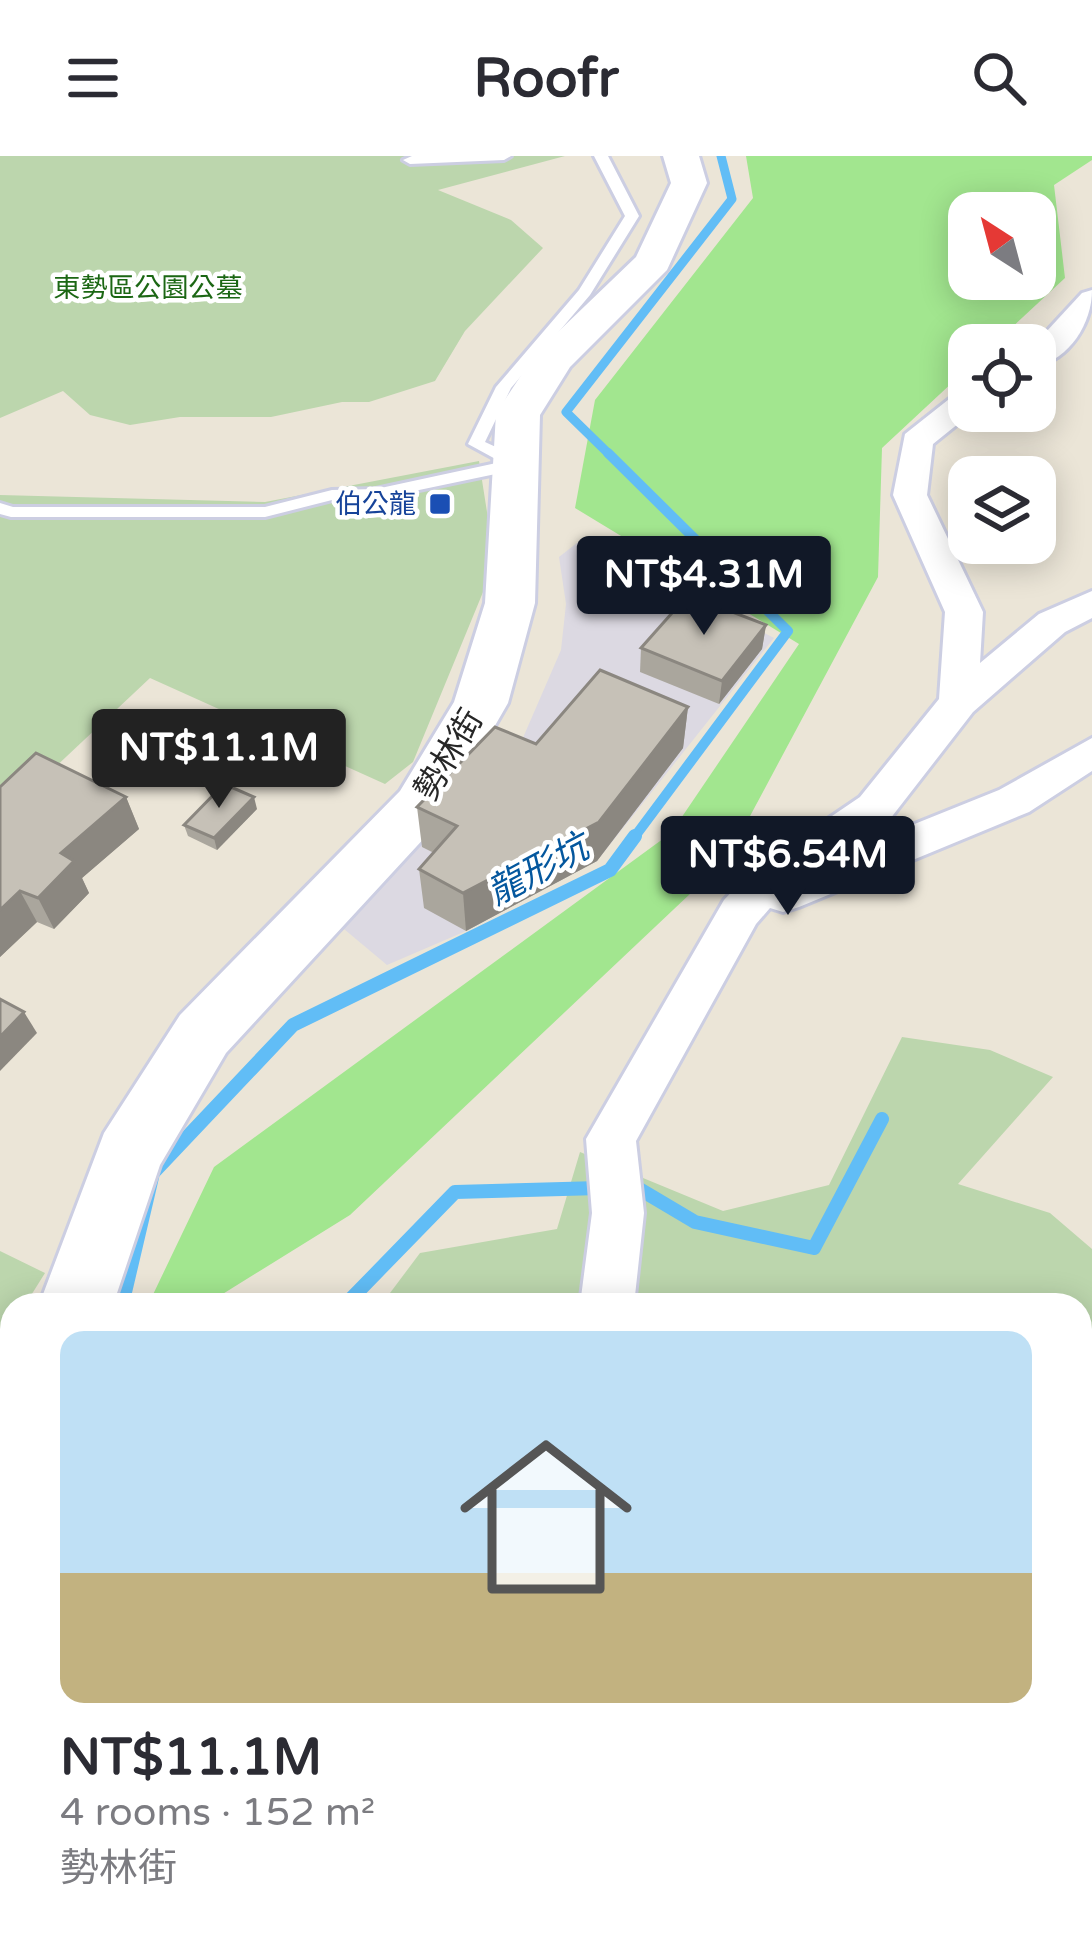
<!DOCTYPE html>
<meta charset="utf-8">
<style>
:root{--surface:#fff;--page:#f7f7f7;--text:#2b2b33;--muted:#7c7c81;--accent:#111827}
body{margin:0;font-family:"Varela Round","Noto Sans TC",sans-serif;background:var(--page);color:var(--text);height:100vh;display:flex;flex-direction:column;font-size:45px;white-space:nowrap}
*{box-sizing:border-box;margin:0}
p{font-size:39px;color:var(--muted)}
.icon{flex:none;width:66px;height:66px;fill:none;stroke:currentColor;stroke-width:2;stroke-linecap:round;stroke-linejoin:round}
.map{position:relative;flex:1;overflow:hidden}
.side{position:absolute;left:0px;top:1137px;width:1092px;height:663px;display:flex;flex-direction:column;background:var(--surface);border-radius:36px 36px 0 0;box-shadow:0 6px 30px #0003}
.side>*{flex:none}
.needle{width:78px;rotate:324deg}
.controls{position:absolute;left:948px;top:36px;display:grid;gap:24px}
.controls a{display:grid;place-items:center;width:108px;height:108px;border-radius:24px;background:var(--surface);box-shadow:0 6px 30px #0003;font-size:60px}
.price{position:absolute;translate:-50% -102px;padding:0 27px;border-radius:12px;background:var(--accent);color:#fff;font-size:39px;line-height:78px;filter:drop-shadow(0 3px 6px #0008)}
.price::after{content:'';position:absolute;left:50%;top:72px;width:36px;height:27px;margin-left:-18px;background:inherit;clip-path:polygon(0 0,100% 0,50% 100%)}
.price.current{background:#222;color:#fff}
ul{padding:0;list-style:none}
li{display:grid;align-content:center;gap:24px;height:636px;padding:0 60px}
li span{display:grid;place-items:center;height:372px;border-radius:24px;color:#555}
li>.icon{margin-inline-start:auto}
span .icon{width:216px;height:216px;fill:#fffc;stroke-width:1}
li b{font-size:51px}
header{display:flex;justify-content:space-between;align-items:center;height:156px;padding:0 60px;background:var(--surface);font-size:54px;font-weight:700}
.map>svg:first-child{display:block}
.industrial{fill:#dcd9e2}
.green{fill:#a2e68f;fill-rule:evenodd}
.cemetery{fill:#bcd6ad}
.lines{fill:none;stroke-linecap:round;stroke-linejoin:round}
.stream-far3{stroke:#61bdf6;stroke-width:9}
.stream-far2{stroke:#61bdf6;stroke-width:10}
.stream-far1{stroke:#61bdf6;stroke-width:14}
.stream{stroke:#61bdf6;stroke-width:18}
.lane-casing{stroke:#cccee2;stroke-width:6}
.street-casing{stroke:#cccee2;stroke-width:6}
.secondary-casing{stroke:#cccee2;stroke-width:6}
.lane{fill:#fff;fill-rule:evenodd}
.street{fill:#fff;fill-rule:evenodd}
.secondary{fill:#fff;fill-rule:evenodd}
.wall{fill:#aaa69d}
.shaded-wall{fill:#8b8780}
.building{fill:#c6c1b7;stroke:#8b8780;stroke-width:3}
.transit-dot{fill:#1a4fb4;stroke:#fff;stroke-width:4.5}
.labels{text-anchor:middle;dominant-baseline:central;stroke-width:9;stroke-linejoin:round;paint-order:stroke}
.far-park-label{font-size:27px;fill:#1c6714;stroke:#fff}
.far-transit-label{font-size:27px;fill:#164399;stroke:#fff;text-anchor:end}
.street-label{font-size:33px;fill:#272727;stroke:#fff}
.water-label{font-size:36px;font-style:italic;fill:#04579e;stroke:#fff}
</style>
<header><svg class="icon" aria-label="menu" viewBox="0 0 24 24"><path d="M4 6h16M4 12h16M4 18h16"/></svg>Roofr<svg class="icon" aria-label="search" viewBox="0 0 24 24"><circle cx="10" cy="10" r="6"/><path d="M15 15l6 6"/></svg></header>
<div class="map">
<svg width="1092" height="1798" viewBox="0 0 1092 1798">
<rect width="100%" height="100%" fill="#ebe5d7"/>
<path class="industrial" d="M582 383 774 482 597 705 466 775 387 809 338 768 522 584 561 494 566 448 559 401Z"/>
<path class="green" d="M746 0H1092V4L1054 29 1065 122 993 189H969V211L882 292 878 421 727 703 350 1059 205 1149H148L214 1011 671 677 799 488 575 352 595 244 753 42ZM969 57H1035V123H969Z"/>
<g class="cemetery">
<path d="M0 0H565L438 34 511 64 543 92 465 175 435 225 369 246H342L271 261H180L130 269 90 259 63 235 0 262Z"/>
<path d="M479 305 495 407 413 606 385 628 150 522 0 663V339L265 346Z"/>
<path d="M902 881 990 894 1053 921 958 1028 1050 1057 1092 1093V1200L1080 1220V1149H381L420 1097 557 1073 580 996 723 1055 829 1029Z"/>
<path d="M0 1095 45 1117 25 1149H12V1171L0 1190Z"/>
</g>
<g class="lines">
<path class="stream-far3" d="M611 300 566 256 732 43 721 0"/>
<path class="stream-far2" d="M608 297 788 475 633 683"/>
<g class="stream-far1">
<path d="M122 1149 153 1017 293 869 610 714 635 680"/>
<path d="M345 1149 455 1036 636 1031 695 1066 814 1092 882 963"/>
</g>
<path class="stream" d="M57 1798 60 1788"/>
<defs>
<g id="lane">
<path d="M511 0 504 4 410 8 403 4 412 0Z"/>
<path d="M594 0H608L639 60 590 139 511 232 485 286 524 304V312L376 343 332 344 265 361H11L0 358V347L13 351H265L332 334 376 333 501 306 468 288 496 231 579 134 625 60Z"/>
</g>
<g id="street">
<path d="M1092 134C1092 167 1070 203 1035 211L1034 189 1082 137Z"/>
<path d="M969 233V255H974L933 288 927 339 983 456 980 507 1039 458 1092 435V462L1065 476 973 556 890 663 840 698 999 634 1092 582V615L1029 656 799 751 783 756 770 752 756 768 636 985 644 1057 634 1149H580L592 1057 586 983 724 744 751 715 860 641 939 543 945 456 893 339 905 278 958 236Z"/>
<path d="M142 1788H212L208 1798H138Z"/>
</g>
<g id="secondary">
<path d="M663 0H699L707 27 667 114 570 211 540 259 535 447 508 547 440 665 226 897 160 1009 113 1149H39L104 977 180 859 400 635 454 546 485 447 496 257 536 197 636 101 671 27Z"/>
<path d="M12 1265V1362L0 1367V1270Z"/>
</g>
</defs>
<use href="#lane" class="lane-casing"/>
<use href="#street" class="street-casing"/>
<use href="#secondary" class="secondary-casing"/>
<use href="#lane" class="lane"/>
<use href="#street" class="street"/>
<use href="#secondary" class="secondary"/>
</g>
<g class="wall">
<path d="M766 469 762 493 719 548 640 516 641 492Z"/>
<path d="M688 551 683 592 597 705 466 775 424 752 419 713 434 697 422 691 417 651 536 588Z"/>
<path d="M0 631 126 641 139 673 82 722 89 737 54 773 37 766 0 801Z"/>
<path d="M257 653 217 694 188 680 184 669Z"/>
</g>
<g class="shaded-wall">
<path d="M766 469 762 493 719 548 722 525Z"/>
<path d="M688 551 683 592 597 705 466 775 463 737Z"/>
<path d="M126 641 139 673 82 722 89 737 54 773 38 742 61 697Z"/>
<path d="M254 641 257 653 217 694 214 682Z"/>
<path d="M20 735 37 766 0 801V754Z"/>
<path d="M24 856 37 877 0 915V881Z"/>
</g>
<g class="building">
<path d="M688 439 766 469 722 525 641 492Z"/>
<path d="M600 514 688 551 599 666 463 737 419 713 457 670 417 651 495 571 536 588Z"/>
<path d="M36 597 126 641 61 697 74 705 38 742 20 735 0 754V631Z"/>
<path d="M224 628 254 641 214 682 184 669Z"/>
<path d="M0 843 24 856 0 881Z"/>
</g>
<rect class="transit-dot" x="428" y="336" width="24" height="24" rx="6"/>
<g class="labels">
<g class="far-park-label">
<text x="148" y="132">東勢區公園公墓</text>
</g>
<g class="far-transit-label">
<text x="416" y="348">伯公龍</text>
</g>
<g class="street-label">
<text transform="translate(449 599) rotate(-59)">勢林街</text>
</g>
<g class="water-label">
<text transform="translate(538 714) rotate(-28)">龍形坑</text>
</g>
</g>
</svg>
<div class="controls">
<a><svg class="needle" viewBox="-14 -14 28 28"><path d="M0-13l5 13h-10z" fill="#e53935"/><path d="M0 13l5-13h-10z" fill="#7c7c81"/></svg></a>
<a><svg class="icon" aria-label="locate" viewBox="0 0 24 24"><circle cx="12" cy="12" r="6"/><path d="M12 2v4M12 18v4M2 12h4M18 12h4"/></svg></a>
<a><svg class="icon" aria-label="layers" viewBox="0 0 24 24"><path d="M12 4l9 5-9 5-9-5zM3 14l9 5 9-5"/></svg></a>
</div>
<b class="price" style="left:704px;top:482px">NT$4.31M</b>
<b class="price current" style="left:219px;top:655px">NT$11.1M</b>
<b class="price" style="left:788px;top:762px">NT$6.54M</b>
<section class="side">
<ul>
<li><span style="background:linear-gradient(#bfe0f5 65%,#c2b280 0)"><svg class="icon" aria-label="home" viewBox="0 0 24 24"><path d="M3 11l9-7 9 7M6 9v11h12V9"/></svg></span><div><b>NT$11.1M</b><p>4 rooms · 152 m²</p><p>勢林街</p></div></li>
</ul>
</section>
</div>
